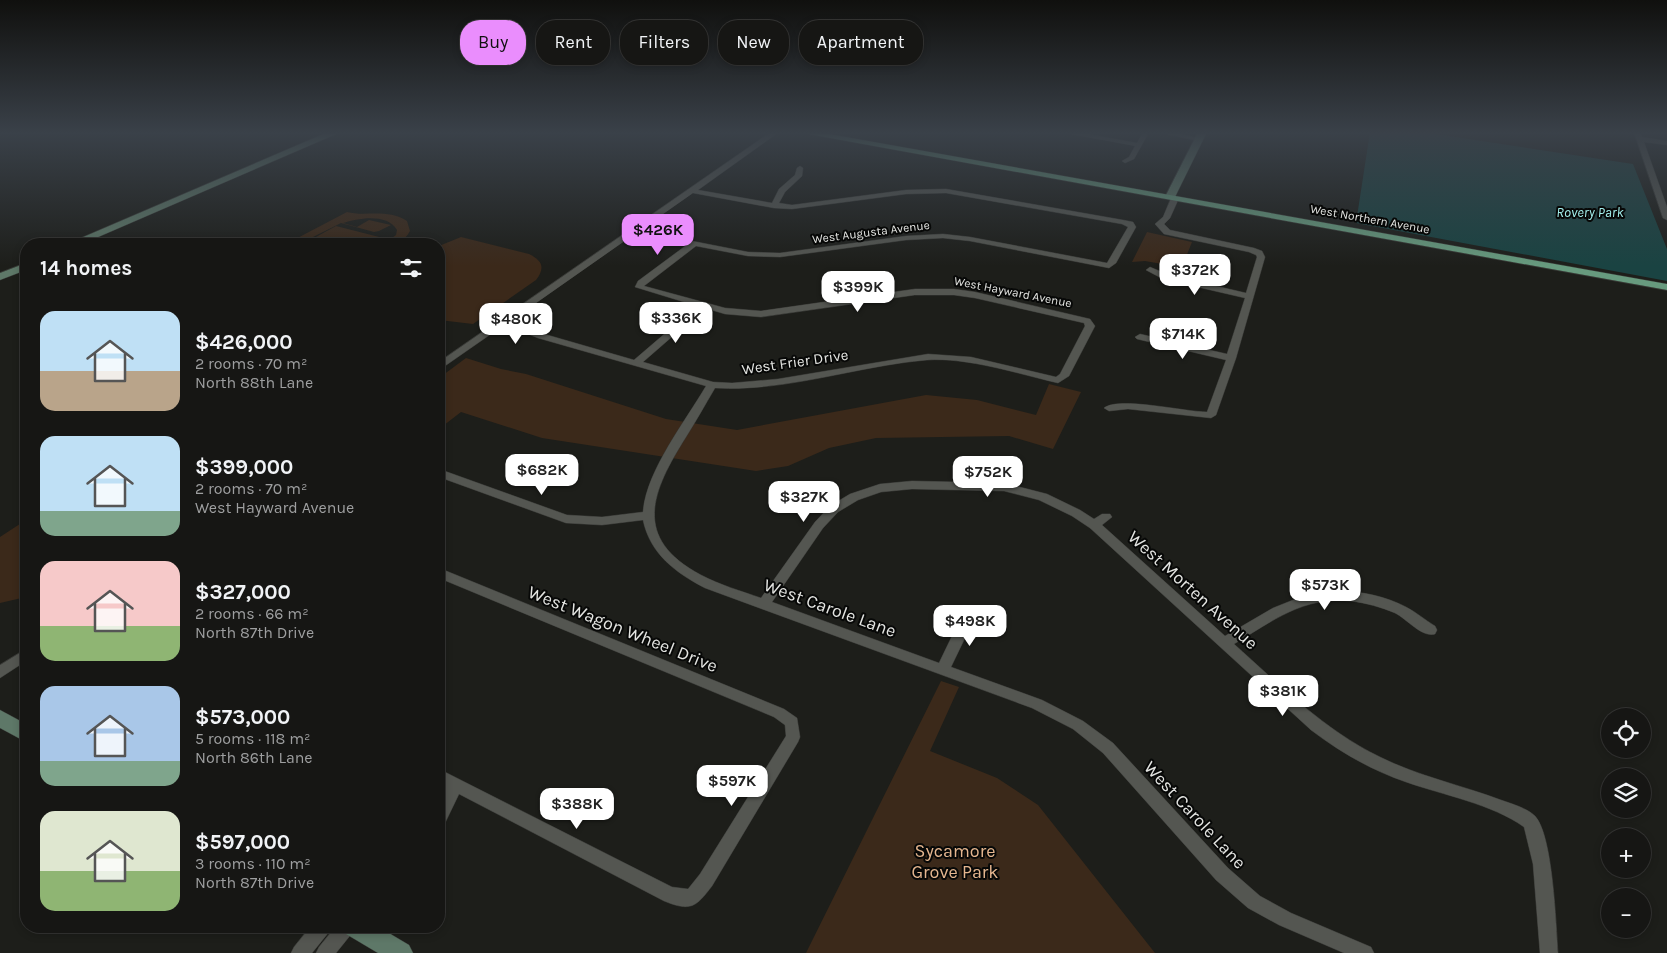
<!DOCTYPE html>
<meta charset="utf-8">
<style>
:root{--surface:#161614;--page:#232322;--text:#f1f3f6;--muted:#9e9fa0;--line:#353534;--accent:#ea8dfd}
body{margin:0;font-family:Karla,sans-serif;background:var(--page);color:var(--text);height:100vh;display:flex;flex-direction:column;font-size:19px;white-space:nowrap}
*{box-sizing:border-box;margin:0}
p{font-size:16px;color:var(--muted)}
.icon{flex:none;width:28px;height:28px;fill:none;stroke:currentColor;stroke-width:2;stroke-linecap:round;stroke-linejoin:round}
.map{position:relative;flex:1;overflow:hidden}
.side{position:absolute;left:20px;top:238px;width:425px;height:695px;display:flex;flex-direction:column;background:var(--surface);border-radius:20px;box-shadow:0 2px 8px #0003,0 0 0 1px var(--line)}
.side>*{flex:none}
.top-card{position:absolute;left:460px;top:20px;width:475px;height:45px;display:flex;gap:10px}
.controls{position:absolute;left:1601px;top:708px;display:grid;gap:10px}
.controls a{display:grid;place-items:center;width:50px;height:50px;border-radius:50%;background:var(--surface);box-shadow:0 2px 8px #0003,0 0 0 1px var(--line);font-size:25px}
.price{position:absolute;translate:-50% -42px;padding:0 11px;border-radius:10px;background:#fff;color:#222;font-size:16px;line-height:32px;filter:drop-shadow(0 1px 2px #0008)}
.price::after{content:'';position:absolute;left:50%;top:30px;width:15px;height:11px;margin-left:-8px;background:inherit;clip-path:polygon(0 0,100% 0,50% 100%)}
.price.selected{background:var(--accent);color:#111}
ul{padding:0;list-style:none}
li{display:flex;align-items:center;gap:15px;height:125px;padding:0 20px}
li span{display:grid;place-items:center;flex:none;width:140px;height:100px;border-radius:15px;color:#555}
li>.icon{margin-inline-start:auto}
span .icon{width:60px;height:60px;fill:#fffc;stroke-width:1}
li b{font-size:21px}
h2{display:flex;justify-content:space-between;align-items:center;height:60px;padding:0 20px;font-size:21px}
.chip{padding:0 18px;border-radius:20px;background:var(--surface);box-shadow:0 2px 8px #0003,0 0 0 1px var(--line);font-size:18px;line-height:45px}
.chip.selected{background:var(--accent);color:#111}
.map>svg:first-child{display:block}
.green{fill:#3b291a}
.water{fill:#1a4342}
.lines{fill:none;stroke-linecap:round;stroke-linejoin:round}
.street-casing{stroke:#383936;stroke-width:1}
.secondary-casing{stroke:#383936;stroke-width:1}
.primary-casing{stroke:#383936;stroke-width:1}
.street{fill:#545651;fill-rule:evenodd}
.secondary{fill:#5e7868;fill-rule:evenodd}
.primary{fill:#679a7e;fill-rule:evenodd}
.labels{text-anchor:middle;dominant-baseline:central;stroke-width:4;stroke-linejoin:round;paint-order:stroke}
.far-street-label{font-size:12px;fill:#e4e5e2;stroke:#070807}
.far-water-label{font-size:14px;font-style:italic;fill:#a4f1ee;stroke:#070807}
.street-label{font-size:15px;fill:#e4e5e2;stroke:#070807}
.near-street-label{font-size:18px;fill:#e4e5e2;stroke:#070807}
.near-park-label{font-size:18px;fill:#e5b68f;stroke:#070807}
</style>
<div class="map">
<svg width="1667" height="953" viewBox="0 0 1667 953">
<rect width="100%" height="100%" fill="#1d1e1a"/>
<g class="green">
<path d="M347 212C365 217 387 208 407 221L410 231C404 242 396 244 384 244L396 235 397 230C388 213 358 218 343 223L357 227 369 220 391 225 379 231 374 232 341 223 299 244H286Z"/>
<path d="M336 226 340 227 387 239 379 244H303Z"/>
<path d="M1147 232 1192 242 1180 272 1177 274 1162 264 1145 261 1132 262Z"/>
<path d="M461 237 529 254C543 261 545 268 536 280L473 324 439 320V246Z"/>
<path d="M466 358 501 369 526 374 666 419 737 430 926 395 977 400 1036 415 1049 384 1081 392 1053 449 1009 436 876 438 829 448 788 466 756 471 542 438 461 412 439 429V378Z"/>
<path d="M26 520V597L0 603V537Z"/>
<path d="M941 681 959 687 930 751 997 778 1038 805 1155 953H806Z"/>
</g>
<path class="water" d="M1370 132H1423L1633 164 1667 249V281L1356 223Z"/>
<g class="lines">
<defs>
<g id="street">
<path d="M771 132H779L698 190 772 203 779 189 795 175 797 168 800 166 803 168 802 176 785 192 779 203 792 205 906 190 946 189 1123 220 1133 222 1136 227 1116 263 1109 268 970 241 943 238 906 240 780 257 748 256 696 246 644 286 725 308 761 311 915 289H954L975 292 1090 319 1095 326 1069 376 1058 383C1019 374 967 357 927 360 856 366 787 392 715 388 705 405 696 421 686 437 652 491 631 538 701 575 720 585 741 591 761 598L815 522 830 506 850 494 880 484 912 481 1004 483 1047 494 1080 510 1094 519 1102 514H1110L1112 517 1102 525 1225 636 1273 608 1303 596 1290 578 1292 575C1303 571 1309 585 1315 593 1345 588 1379 593 1406 607 1416 612 1425 620 1435 626L1437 630 1435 634C1422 638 1407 619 1395 613 1381 607 1366 603 1351 601 1303 596 1273 621 1234 644 1280 685 1324 730 1380 757 1418 776 1461 785 1501 800 1512 804 1527 808 1535 816 1553 835 1556 925 1558 953H1540L1533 864 1524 827C1492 804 1443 795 1406 782 1371 770 1340 752 1311 730L1090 528 1072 516 1039 500 1004 491 912 489 881 492 858 500 838 512 823 528 772 602 939 663 965 609 970 608 975 609 977 613 951 667 1042 700 1083 721 1113 743 1228 868 1260 896 1291 913 1371 947 1374 953H1344L1279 925 1248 908 1216 880 1103 753 1073 729 1032 708 705 588C676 573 650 554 643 520L602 525 566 523 439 477V469L567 515 602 517 643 512C646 471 685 422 706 386L538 338 513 328 501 327 442 368 439 369V362ZM693 193 774 208 792 209 906 194 946 193 1122 224 1128 227 1107 263 970 237 943 234 906 236 780 253 748 252 692 241 638 281 635 287 697 306 634 360 544 334 518 323 509 322ZM915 295H954L975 298 1084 323 1085 326 1060 374 1056 377 971 357 928 354 778 379 732 383 713 382 643 362 705 308 725 314 761 317Z"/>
<path d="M1060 132H1077L1137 143 1143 132H1149L1134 159 1125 163 1122 161 1129 157 1135 146Z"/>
<path d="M1157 132H1173L1202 139 1199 141Z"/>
<path d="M1634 132H1640L1642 137 1667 141V145L1644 142 1667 207V220L1663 218Z"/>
<path d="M1172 196 1179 198 1170 218 1164 224 1170 230 1254 248 1262 251 1265 257 1236 358 1216 415 1211 418 1128 409 1109 411 1104 408C1118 396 1186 412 1207 412L1226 360 1137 339 1135 337 1140 334 1227 354 1245 298 1163 279 1146 270 1150 267 1169 275 1246 293 1257 257 1256 255 1249 252 1164 234 1155 224 1163 217Z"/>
<path d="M439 568 784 709 797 718 800 737 798 742 712 886C696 907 691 912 664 901L459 794 445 823 439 825V788L442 785 439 784V769L672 887 688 889 700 874 786 736 785 725 774 717 439 578Z"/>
<path d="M26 649V661L0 678V665Z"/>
<path d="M311 926H332L329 932 312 953H291L294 947Z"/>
<path d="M336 926H356L353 932 336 953H316L319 947Z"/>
</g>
<g id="secondary">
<path d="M328 132H341L82 244H67Z"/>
<path d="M1198 132H1207L1175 197 1173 199H1167L1165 197Z"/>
<path d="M26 263V270L0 280V273Z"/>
<path d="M0 710 26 724V742L0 728Z"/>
<path d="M342 926H377L409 945 413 953H378L346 934Z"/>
</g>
<path id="primary" d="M797 132H818L1667 284V290Z"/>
</defs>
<use href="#street" class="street-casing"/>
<use href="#secondary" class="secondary-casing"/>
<use href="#primary" class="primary-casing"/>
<use href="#street" class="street"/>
<use href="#secondary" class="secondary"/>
<use href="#primary" class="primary"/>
</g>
<linearGradient id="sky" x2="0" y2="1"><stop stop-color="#10100e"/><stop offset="0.5" stop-color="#3a4149"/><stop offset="1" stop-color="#3a4149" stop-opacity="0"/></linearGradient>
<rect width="1667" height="266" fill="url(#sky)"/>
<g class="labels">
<g class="far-street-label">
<text transform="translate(1370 219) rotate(10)">West Northern Avenue</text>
<text transform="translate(871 232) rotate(-7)">West Augusta Avenue</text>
<text transform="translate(1013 292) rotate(11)">West Hayward Avenue</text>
</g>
<g class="far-water-label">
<text x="1590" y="212">Rovery Park</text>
</g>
<g class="street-label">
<text transform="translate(795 362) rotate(-8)">West Frier Drive</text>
</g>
<g class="near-street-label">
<text transform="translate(1193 590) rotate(42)">West Morten Avenue</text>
<text transform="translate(830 608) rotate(20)">West Carole Lane</text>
<text transform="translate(623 629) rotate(22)">West Wagon Wheel Drive</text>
<text transform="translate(1195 815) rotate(47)">West Carole Lane</text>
</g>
<g class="near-park-label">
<text x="955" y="851">Sycamore<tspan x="955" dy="21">Grove Park</tspan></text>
</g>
</g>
</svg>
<div class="controls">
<a><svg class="icon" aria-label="locate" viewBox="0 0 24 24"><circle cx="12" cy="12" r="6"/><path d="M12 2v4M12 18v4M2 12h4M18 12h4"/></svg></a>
<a><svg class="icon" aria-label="layers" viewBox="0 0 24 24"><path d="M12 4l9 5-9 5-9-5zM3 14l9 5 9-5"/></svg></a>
<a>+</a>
<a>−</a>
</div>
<b class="price selected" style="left:658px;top:256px">$426K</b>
<b class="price" style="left:1195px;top:296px">$372K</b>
<b class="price" style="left:858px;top:313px">$399K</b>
<b class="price" style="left:676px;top:344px">$336K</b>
<b class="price" style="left:516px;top:345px">$480K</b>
<b class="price" style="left:1183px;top:360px">$714K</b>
<b class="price" style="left:542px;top:496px">$682K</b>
<b class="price" style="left:988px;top:498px">$752K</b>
<b class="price" style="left:804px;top:523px">$327K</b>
<b class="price" style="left:1325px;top:611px">$573K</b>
<b class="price" style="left:970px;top:647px">$498K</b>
<b class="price" style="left:1283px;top:717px">$381K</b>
<b class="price" style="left:732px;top:807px">$597K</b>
<b class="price" style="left:577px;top:830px">$388K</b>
<div class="top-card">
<a class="chip selected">Buy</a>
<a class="chip">Rent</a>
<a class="chip">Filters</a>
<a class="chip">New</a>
<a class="chip">Apartment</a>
</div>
<section class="side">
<h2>14 homes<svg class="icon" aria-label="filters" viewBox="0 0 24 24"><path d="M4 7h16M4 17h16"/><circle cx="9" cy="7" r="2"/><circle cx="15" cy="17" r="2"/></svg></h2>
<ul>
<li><span style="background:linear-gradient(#bfe0f5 60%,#b9a48a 0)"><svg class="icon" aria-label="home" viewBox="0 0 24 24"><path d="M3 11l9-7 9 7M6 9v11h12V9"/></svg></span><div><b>$426,000</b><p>2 rooms · 70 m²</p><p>North 88th Lane</p></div></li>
<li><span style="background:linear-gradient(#bfe0f5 75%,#7fa58c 0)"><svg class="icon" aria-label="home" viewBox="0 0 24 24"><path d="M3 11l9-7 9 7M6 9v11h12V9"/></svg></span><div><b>$399,000</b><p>2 rooms · 70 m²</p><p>West Hayward Avenue</p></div></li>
<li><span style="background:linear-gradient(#f6c9c9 65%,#8fb573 0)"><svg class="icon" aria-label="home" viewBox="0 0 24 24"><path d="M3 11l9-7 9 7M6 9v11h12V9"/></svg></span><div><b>$327,000</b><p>2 rooms · 66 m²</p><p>North 87th Drive</p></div></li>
<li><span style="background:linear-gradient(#a9c7e8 75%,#7fa58c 0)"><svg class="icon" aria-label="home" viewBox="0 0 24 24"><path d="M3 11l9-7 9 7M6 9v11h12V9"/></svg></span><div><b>$573,000</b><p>5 rooms · 118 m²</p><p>North 86th Lane</p></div></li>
<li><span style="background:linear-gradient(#dfe7d0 60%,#8fb573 0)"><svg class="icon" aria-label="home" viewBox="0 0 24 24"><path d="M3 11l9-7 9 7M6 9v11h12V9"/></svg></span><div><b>$597,000</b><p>3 rooms · 110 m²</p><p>North 87th Drive</p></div></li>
</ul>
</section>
</div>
